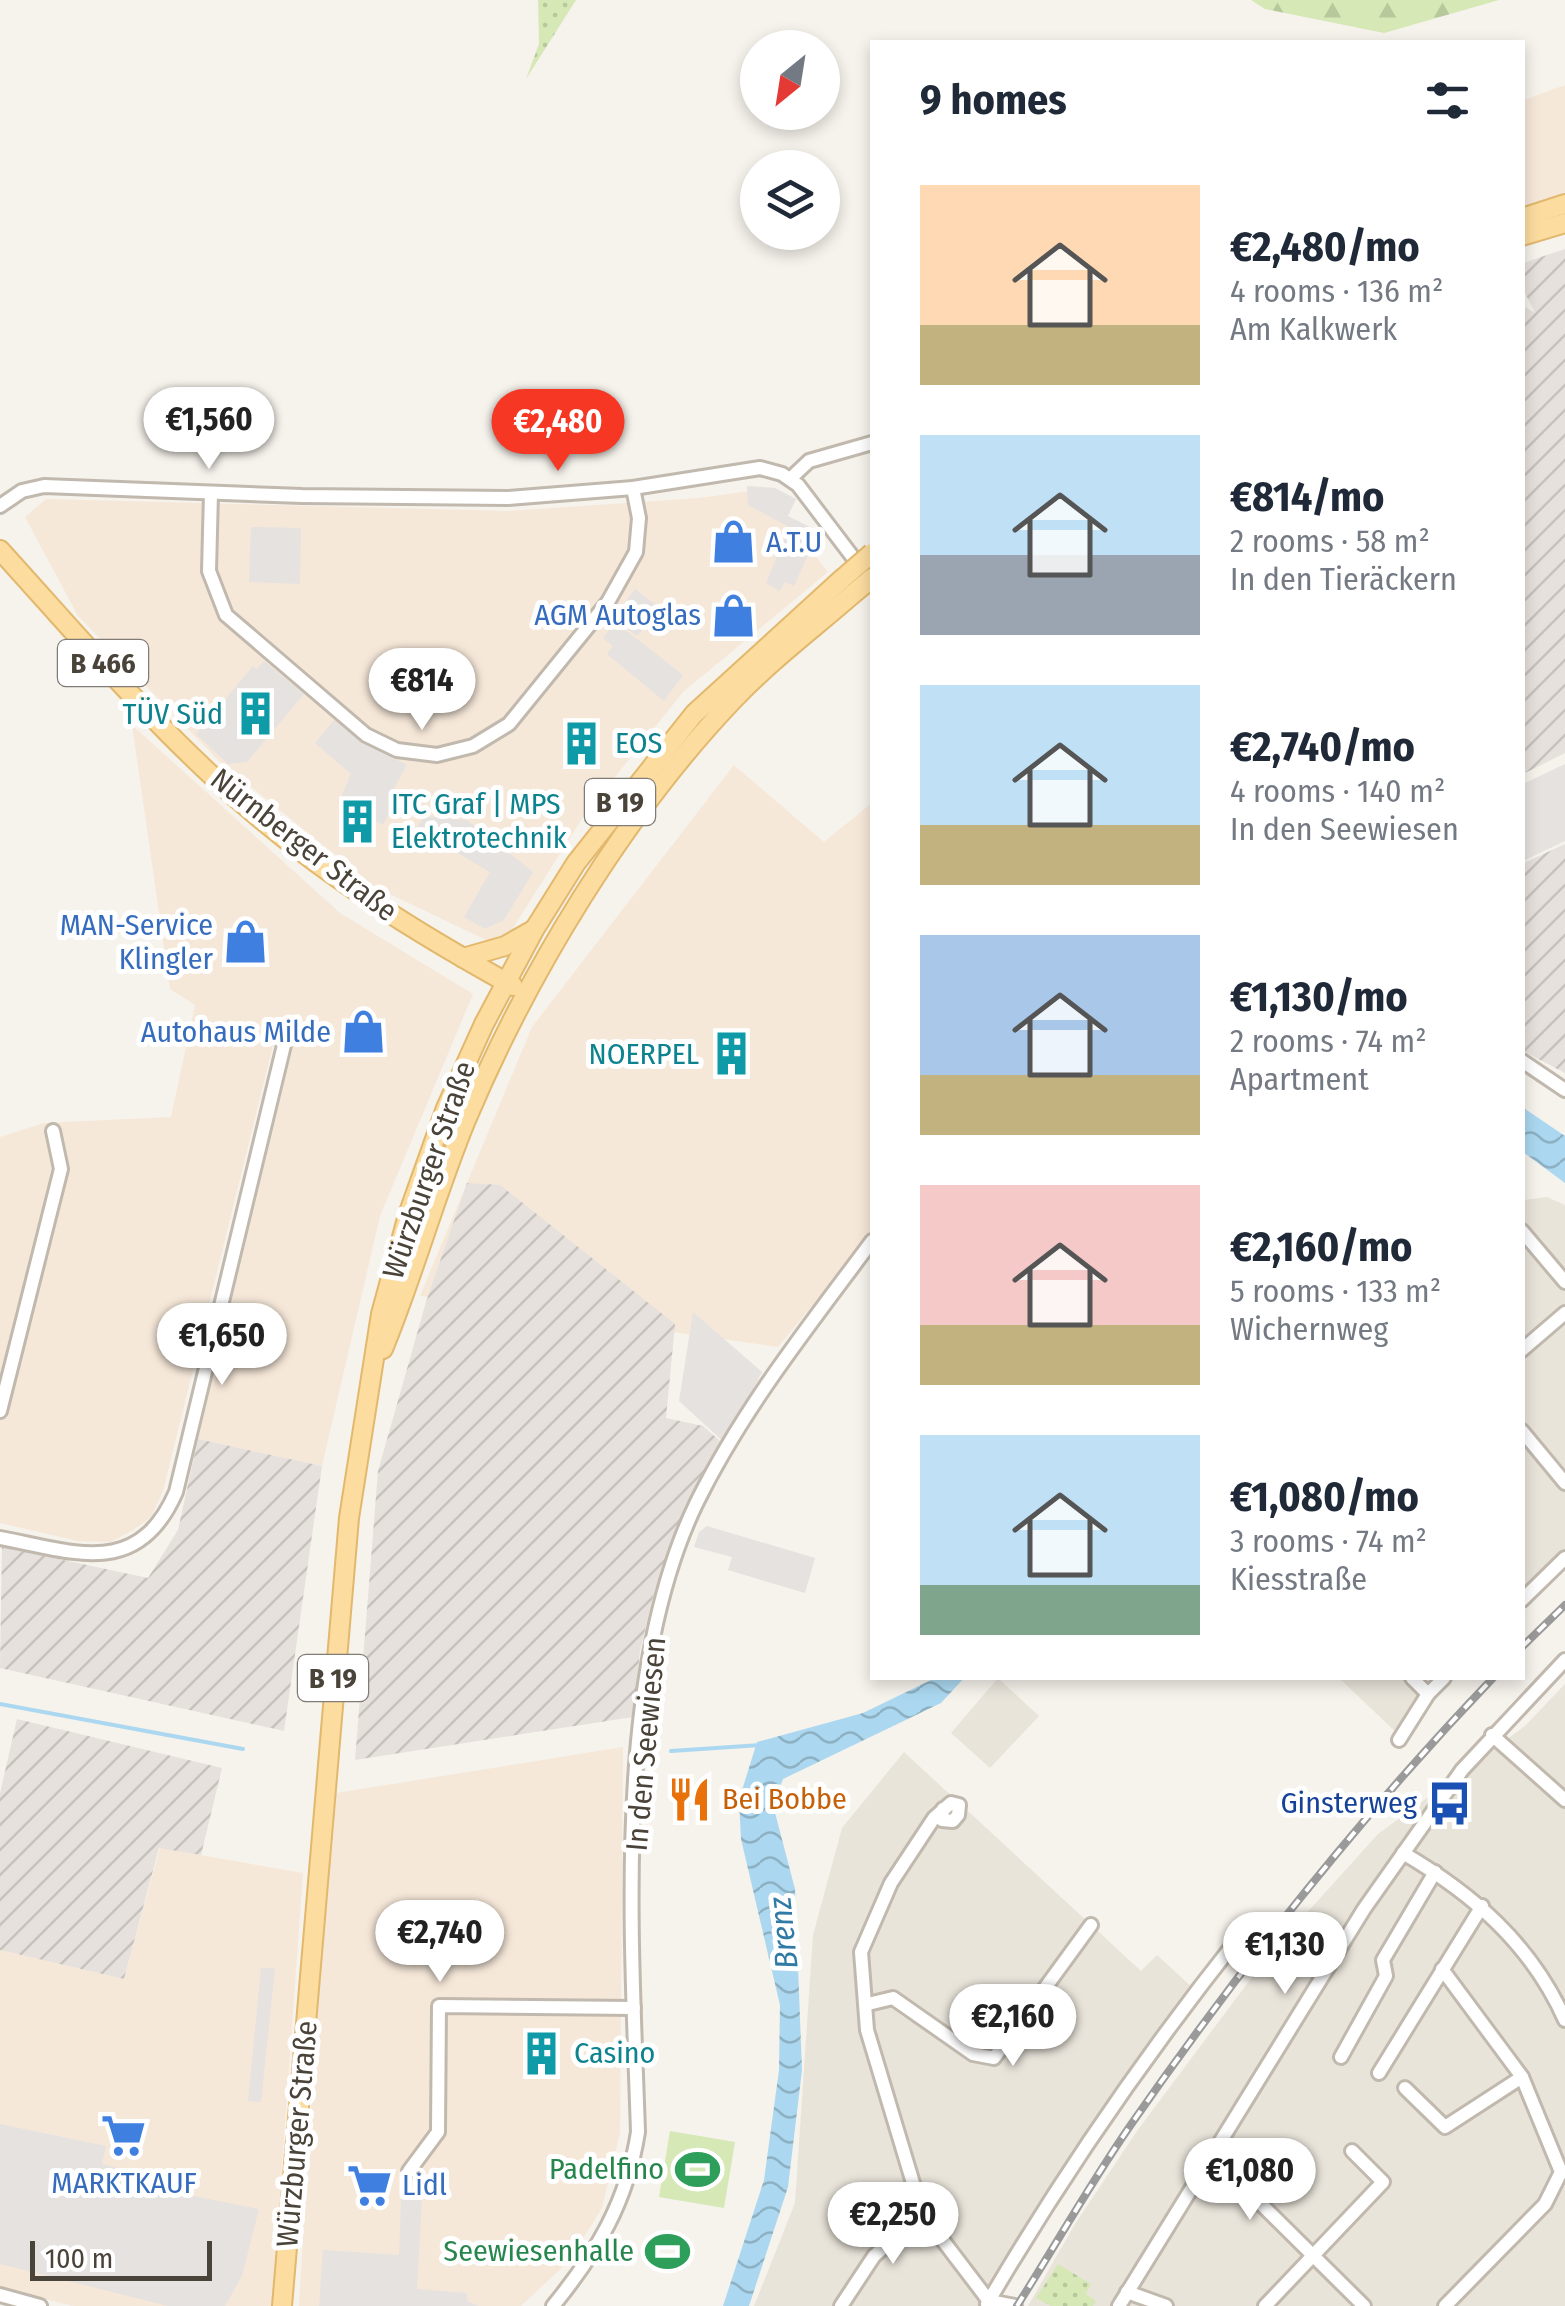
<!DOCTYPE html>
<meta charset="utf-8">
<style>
:root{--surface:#fff;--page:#f2f2f3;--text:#1f2937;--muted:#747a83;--accent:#f53723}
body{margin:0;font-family:"Fira Sans Condensed",sans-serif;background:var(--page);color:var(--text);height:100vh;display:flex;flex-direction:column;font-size:38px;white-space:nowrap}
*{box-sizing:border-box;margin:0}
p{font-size:32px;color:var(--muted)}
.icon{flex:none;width:55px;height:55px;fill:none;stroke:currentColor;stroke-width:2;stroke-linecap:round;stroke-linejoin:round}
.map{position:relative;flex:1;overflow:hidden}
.side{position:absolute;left:870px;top:40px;width:655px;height:1640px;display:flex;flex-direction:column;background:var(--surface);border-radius:0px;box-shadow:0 5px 15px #0003}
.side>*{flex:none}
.needle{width:65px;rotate:210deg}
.buttons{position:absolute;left:740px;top:30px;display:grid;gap:20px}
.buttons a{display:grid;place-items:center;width:100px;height:100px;border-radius:50%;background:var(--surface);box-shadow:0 5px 15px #0003;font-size:50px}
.scale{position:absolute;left:30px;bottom:25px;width:182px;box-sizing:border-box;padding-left:10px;border:5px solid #4a4339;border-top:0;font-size:28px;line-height:35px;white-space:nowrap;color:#4a4339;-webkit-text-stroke:8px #fff;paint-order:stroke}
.price{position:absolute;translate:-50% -85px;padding:0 22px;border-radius:35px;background:#fff;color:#222;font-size:32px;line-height:65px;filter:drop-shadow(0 2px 5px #0008)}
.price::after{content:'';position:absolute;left:50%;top:60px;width:30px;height:22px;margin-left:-15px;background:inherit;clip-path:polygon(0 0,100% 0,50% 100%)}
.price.active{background:var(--accent);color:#fff}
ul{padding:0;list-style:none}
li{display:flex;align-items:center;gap:30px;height:250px;padding:0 50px}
li span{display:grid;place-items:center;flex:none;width:280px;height:200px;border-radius:0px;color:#555}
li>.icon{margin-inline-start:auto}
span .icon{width:120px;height:120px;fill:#fffc;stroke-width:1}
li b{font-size:42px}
h2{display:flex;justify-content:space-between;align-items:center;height:120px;padding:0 50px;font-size:42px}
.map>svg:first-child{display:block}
.residential{fill:#e9e4da}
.commercial{fill:#f6e8d9}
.industrial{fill:url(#industrial-furrows)}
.grass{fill:url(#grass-dots)}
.forest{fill:url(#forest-firs)}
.garden{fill:#d5e8b6}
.parking{fill:#e5e2e0}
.water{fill:url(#water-waves)}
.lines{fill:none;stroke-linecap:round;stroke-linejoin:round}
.stream{stroke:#abd8f0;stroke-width:4}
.minor-casing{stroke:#c1b9ae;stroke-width:18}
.major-casing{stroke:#e2b86d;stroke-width:22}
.minor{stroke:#fff;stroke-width:12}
.major{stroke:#fcdc9f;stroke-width:18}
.rail-casing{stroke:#9a9a9a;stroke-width:8}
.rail{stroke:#fff;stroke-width:4;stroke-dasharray:11;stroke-linecap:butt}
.major-bridge-casing{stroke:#e2b86d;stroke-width:22;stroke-linecap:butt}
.major-bridge{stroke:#fcdc9f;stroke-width:18}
.labels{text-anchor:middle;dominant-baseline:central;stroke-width:10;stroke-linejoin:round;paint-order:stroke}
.shield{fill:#fff;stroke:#807b74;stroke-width:2.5}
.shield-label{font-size:28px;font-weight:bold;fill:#4a4339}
.shop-label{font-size:30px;fill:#366cbe;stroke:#fff;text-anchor:end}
.culture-label{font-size:30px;fill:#0d838f;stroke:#fff;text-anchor:start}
.street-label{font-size:30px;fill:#4a4339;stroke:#fff}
.food-label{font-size:30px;fill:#c56008;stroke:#fff;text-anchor:start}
.transit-label{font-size:30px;fill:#164399;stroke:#fff;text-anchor:end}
.leisure-label{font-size:30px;fill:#27864d;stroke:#fff;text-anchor:end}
.water-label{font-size:32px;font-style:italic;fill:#307aa5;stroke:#fff}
</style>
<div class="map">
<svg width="1565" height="2306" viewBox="0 0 1565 2306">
<defs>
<pattern id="industrial-furrows" width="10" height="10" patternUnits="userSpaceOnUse" patternTransform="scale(2.5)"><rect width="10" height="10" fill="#e6e1dd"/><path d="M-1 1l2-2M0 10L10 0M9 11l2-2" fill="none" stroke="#c7c2be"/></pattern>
<pattern id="grass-dots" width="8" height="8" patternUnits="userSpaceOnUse" patternTransform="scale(2.5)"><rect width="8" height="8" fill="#d5e8b6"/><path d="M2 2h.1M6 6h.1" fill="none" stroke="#b8c89d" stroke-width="1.8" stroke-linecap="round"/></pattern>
<pattern id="forest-firs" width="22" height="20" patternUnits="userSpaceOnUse" patternTransform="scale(2.5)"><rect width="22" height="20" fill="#d5e8b6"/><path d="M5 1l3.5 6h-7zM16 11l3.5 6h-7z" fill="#b8c89d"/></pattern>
<pattern id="water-waves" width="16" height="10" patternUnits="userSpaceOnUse" patternTransform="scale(2.5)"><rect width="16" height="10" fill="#abd8f0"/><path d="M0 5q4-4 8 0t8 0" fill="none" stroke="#8db1c3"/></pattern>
</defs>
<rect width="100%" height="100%" fill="#f6f2ec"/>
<g class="residential">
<path d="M1547 1197 1565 1205V1564L1523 1608V1200Z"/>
<path d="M998 1678 1039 1716 990 1768 951 1733Z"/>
<path d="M1339 1678H1454L1399 1735Z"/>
<path d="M1565 1684V2306H1028L1075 2224 1137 2131 1267 1957 1378 1834 1525 1726Z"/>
<path d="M904 1752 1141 1971 1157 1955 1194 1989 980 2306H754L795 2203 813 1935 842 1828Z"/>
</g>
<g class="commercial">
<path d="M1565 85V194L1523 206 1522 101Z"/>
<path d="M764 489 828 572 683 692 583 817 501 947 375 887 219 761 78 616 25 517 46 499 508 511 699 498Z"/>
<path d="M132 725 340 913 473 994 380 1216 322 1466 198 1439 298 1026 278 1025 163 1491 151 1517 133 1530 111 1542 78 1541 0 1523V1137L44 1123 171 1117 195 1005 170 989Z"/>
<path d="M734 765 824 842 872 803V1233L778 1347 420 1296 532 1027Z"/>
<path d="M623 1747 620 2133 602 2208 570 2260 521 2306H299L330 1794Z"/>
<path d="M160 1848 303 1873 272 2306H73L0 2287V1950L124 1979Z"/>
</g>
<g class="industrial">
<path d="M1565 249V753L1523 774 1522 305 1535 313 1523 289V263Z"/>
<path d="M1565 844V1073L1523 1051 1522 864Z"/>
<path d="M467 1183 500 1185 675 1324 666 1418 703 1426 720 1441 685 1506 653 1597 640 1651 633 1717 355 1760 378 1471 426 1302Z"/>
<path d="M198 1439 322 1466 284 1731 0 1668 2 1547 148 1578 178 1530Z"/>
<path d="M17 1719 222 1768 201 1855 159 1848 124 1979 0 1950V1793Z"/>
</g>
<g class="grass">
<path d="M538 0H576L526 79 539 44Z"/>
<path d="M1058 2264 1091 2284 1086 2294 1096 2301 1093 2306H1051L1036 2298Z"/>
</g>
<path class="forest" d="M1251 0H1499L1384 33 1265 9Z"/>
<path class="garden" d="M670 2131 735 2142 724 2208 659 2197Z"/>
<g class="parking">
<path d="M747 486 775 488 796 499 788 516 810 527 815 540 794 586 785 582 780 591 766 583 789 527 748 505Z"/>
<path d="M251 527 301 528 300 584 249 582Z"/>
<path d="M635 589 660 608 637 636 613 618Z"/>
<path d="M615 622 683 675 664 701 607 654 613 646 603 638Z"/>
<path d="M264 661 304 694 247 762 228 764 196 734 253 666 257 669Z"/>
<path d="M334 720 360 741 407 765 391 794 398 798 383 825 370 818 374 809 358 800 353 807 340 800 351 774 315 743Z"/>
<path d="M1565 764V841L1523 861V784Z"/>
<path d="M424 816 467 820 533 872 504 920 485 929 464 917 490 872 416 829Z"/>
<path d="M693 1312 762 1372 725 1443 679 1401Z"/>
<path d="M707 1526 815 1558 805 1593 728 1570 732 1557 694 1547 699 1532Z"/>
<path d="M261 1968H275L261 2102 248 2101Z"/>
<path d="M0 2124 106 2146 102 2164 190 2186 189 2195 259 2209 242 2276 225 2306H168L0 2264Z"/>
<path d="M402 2171H415V2177H423L417 2289 467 2293V2301L479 2306H319L323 2250 399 2255Z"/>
</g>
<g class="water">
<path d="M1522 1107 1565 1136V1183L1523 1152Z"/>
<path d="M935 1678H964L941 1703 783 1779 773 1805 795 1889 802 2070 788 2187 749 2306H723L764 2180 779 2070 780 2005 741 1839 739 1800 757 1742 863 1713Z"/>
</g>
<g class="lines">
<g class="stream">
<path d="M0 1704 243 1749"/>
<path d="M671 1751 761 1745"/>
</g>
<defs>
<g id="minor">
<path d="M790 479 809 461 872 443"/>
<path d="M211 493 209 571 226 615 366 735 397 750 437 755 473 746 509 724 608 602 636 552 639 518 633 488"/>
<path d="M0 506 22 491 44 486 302 496 508 498 633 488 760 468 782 474 798 485 861 568"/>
<path d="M1522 1061 1565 1090"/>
<path d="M1522 1231 1565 1282"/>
<path d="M1522 1350 1565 1313"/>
<path d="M0 1411 61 1169 53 1131"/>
<path d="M1522 1431 1565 1483"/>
<path d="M0 1538C75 1552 138 1579 176 1492L285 1041"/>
<path d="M1522 1600 1565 1558"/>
<path d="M1412 1678 1428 1694"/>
<path d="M1492 1735 1565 1800"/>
<path d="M1399 1740 1428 1694 1444 1678"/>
<path d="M943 1809 942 1820 953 1821 958 1815 959 1805 951 1803 934 1818 891 1883 861 1952 867 2030 922 2213 989 2301 1015 2306"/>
<path d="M1403 1853C1473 1894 1531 1944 1565 2020"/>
<path d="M1442 1969 1522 2077 1561 2172 1545 2204 1445 2306"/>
<path d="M868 2004 893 1998 973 2054 994 2058 1091 1925"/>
<path d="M1341 2057 1386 1976 1383 1960 1435 1872"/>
<path d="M1379 2073 1482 1906"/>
<path d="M1405 2088 1445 2127 1522 2077"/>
<path d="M1203 2168 1258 2201 1364 2306"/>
<path d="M409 2171 438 2132 439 2006 634 2008"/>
<path d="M1127 2292 1166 2306"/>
<path d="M0 2295 40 2306"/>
<path d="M987 2304C1062 2176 1146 2054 1239 1937"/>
<path d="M553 2306C597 2252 627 2202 638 2132 632 1942 612 1679 696 1504 743 1408 809 1326 872 1241"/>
<path d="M841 2306 874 2256 922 2213"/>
<path d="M1119 2306 1364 1909 1462 1770 1565 1660"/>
<path d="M1265 2306 1383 2182 1352 2151"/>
</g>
<g id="major">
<path d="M1522 218 1565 204"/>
<path d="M1522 236 1565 223"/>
<path d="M0 550C78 636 154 726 242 803 325 876 417 933 513 986"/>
<path d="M463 958 505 946 533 930"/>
<path d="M383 1349C414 1274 435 1195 466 1120 528 973 624 814 734 699 771 660 814 628 854 593"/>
<path d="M282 2306 349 1518 381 1314 408 1215 446 1108 484 1024 534 930 576 863 694 714 842 579"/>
</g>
</defs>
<use href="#minor" class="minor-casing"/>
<use href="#major" class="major-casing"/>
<use href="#minor" class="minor"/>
<use href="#major" class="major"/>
<defs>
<g id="rail">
<path d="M1522 1647 1565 1605"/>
<path d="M1017 2306C1055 2246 1090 2184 1130 2126 1239 1969 1361 1816 1493 1678"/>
</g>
</defs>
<use href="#rail" class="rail-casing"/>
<use href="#rail" class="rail"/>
<defs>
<g id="major-bridge">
<path d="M842 579 872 553"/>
<path d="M854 593 872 578"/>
</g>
</defs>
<use href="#major-bridge" class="major-bridge-casing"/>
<use href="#major-bridge" class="major-bridge"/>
</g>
<defs>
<symbol id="shop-bare" viewBox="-9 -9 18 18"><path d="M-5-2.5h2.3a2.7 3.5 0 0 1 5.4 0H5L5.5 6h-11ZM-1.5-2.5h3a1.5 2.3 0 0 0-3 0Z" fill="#3f7fe0" stroke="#fff" stroke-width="2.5" paint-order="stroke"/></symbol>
<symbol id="building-bare" viewBox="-9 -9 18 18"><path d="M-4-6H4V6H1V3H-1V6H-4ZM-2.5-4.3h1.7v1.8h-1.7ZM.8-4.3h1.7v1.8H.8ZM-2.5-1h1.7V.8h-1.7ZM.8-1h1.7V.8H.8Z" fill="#0f9aa8" stroke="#fff" stroke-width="2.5" paint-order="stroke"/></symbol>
<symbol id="restaurant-bare" viewBox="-9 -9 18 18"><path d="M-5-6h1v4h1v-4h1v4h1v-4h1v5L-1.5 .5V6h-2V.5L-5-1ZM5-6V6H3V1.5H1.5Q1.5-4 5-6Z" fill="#e8710a" stroke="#fff" stroke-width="2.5" paint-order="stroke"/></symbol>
<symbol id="bus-bare" viewBox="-9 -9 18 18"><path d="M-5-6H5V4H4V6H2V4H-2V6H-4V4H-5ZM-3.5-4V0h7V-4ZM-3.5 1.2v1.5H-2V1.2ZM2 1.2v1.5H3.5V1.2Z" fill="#1a4fb4" stroke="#fff" stroke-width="2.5" paint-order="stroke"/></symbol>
<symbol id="supermarket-bare" viewBox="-9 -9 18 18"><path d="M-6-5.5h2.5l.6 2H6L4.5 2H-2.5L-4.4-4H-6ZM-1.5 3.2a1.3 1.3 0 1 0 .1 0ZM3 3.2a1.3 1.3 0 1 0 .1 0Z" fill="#3f7fe0" stroke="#fff" stroke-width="2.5" paint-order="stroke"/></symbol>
<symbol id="stadium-bare" viewBox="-9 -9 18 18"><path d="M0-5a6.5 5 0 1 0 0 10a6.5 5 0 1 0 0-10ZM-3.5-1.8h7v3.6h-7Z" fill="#2e9e5b" stroke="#fff" stroke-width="2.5" paint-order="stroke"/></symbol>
</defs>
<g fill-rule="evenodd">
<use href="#shop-bare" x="702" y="510" width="63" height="63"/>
<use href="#shop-bare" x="702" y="584" width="63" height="63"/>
<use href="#building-bare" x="224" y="682" width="63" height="63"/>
<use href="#building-bare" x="550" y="712" width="63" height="63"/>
<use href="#building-bare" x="326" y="790" width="63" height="63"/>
<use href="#shop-bare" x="214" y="910" width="63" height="63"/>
<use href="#shop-bare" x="332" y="1000" width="63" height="63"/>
<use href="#building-bare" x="700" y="1022" width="63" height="63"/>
<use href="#restaurant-bare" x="658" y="1768" width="63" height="63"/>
<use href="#bus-bare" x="1418" y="1772" width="63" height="63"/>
<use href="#building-bare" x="510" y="2022" width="63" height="63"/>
<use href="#supermarket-bare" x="92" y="2104" width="63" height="63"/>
<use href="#stadium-bare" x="666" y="2138" width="63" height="63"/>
<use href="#supermarket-bare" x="338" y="2154" width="63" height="63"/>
<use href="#stadium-bare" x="636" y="2220" width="63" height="63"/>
</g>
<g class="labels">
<g class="shield">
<rect x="58" y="640" width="90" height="46" rx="8"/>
<rect x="585" y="779" width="70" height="46" rx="8"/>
<rect x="298" y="1655" width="70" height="46" rx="8"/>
</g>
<g class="shield-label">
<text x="103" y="663">B 466</text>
<text x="620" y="802">B 19</text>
<text x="333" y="1678">B 19</text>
</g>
<g class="shop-label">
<text x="766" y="542" text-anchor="start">A.T.U</text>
<text x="701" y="615">AGM Autoglas</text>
<text x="213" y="925">MAN-Service<tspan x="213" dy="34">Klingler</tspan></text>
<text x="331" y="1032">Autohaus Milde</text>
<text x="124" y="2183" text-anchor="middle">MARKTKAUF</text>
<text x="402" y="2185" text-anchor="start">Lidl</text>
</g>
<g class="culture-label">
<text x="223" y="714" text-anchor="end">TÜV Süd</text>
<text x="615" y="743">EOS</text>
<text x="391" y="804">ITC Graf | MPS<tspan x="391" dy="34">Elektrotechnik</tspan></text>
<text x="699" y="1054" text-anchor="end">NOERPEL</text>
<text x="574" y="2053">Casino</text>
</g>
<g class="street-label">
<text transform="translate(304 845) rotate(38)">Nürnberger Straße</text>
<text transform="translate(429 1170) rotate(-71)">Würzburger Straße</text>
<text transform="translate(646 1744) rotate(-85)">In den Seewiesen</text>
<text transform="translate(297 2134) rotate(-85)">Würzburger Straße</text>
</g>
<g class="food-label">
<text x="722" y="1799">Bei Bobbe</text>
</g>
<g class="transit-label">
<text x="1417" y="1803">Ginsterweg</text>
</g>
<g class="leisure-label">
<text x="664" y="2169">Padelfino</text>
<text x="634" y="2251">Seewiesenhalle</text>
</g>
<g class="water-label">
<text transform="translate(783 1933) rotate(-96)">Brenz</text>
</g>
</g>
</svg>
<div class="buttons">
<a><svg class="needle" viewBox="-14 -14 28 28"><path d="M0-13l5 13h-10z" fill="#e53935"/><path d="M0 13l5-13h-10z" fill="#747a83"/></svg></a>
<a><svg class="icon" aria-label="layers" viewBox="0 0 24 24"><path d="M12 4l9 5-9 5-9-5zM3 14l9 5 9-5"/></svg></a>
</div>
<div class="scale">100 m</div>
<b class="price" style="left:209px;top:472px">€1,560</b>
<b class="price active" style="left:558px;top:474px">€2,480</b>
<b class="price" style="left:422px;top:733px">€814</b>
<b class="price" style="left:222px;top:1388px">€1,650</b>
<b class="price" style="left:440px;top:1985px">€2,740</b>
<b class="price" style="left:1285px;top:1997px">€1,130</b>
<b class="price" style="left:1013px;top:2069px">€2,160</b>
<b class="price" style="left:1250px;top:2223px">€1,080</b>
<b class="price" style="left:893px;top:2267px">€2,250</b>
<section class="side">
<h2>9 homes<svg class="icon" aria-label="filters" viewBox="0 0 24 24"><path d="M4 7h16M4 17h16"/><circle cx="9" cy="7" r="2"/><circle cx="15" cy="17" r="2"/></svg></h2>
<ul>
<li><span style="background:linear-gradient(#ffd9b3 70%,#c2b280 0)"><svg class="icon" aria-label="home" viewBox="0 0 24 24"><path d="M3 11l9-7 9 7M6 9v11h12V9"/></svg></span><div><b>€2,480/mo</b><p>4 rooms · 136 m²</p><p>Am Kalkwerk</p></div></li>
<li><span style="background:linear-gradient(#bfe0f5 60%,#9aa5b1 0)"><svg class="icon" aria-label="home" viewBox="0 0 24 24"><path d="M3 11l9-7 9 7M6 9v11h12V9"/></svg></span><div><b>€814/mo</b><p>2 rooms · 58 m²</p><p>In den Tieräckern</p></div></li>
<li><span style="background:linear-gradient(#bfe0f5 70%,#c2b280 0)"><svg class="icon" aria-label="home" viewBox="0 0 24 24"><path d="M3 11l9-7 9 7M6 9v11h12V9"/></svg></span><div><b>€2,740/mo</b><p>4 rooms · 140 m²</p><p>In den Seewiesen</p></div></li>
<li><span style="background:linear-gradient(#a9c7e8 70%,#c2b280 0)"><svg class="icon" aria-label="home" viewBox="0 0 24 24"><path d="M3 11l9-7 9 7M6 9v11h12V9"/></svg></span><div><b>€1,130/mo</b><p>2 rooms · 74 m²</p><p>Apartment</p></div></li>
<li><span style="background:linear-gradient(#f6c9c9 70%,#c2b280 0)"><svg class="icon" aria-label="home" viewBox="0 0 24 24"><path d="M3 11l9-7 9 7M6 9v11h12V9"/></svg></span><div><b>€2,160/mo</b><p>5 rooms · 133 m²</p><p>Wichernweg</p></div></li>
<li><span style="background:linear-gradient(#bfe0f5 75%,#7fa58c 0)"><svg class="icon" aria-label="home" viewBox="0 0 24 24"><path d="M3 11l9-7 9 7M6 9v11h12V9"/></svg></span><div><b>€1,080/mo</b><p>3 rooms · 74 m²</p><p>Kiesstraße</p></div></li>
</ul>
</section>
</div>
